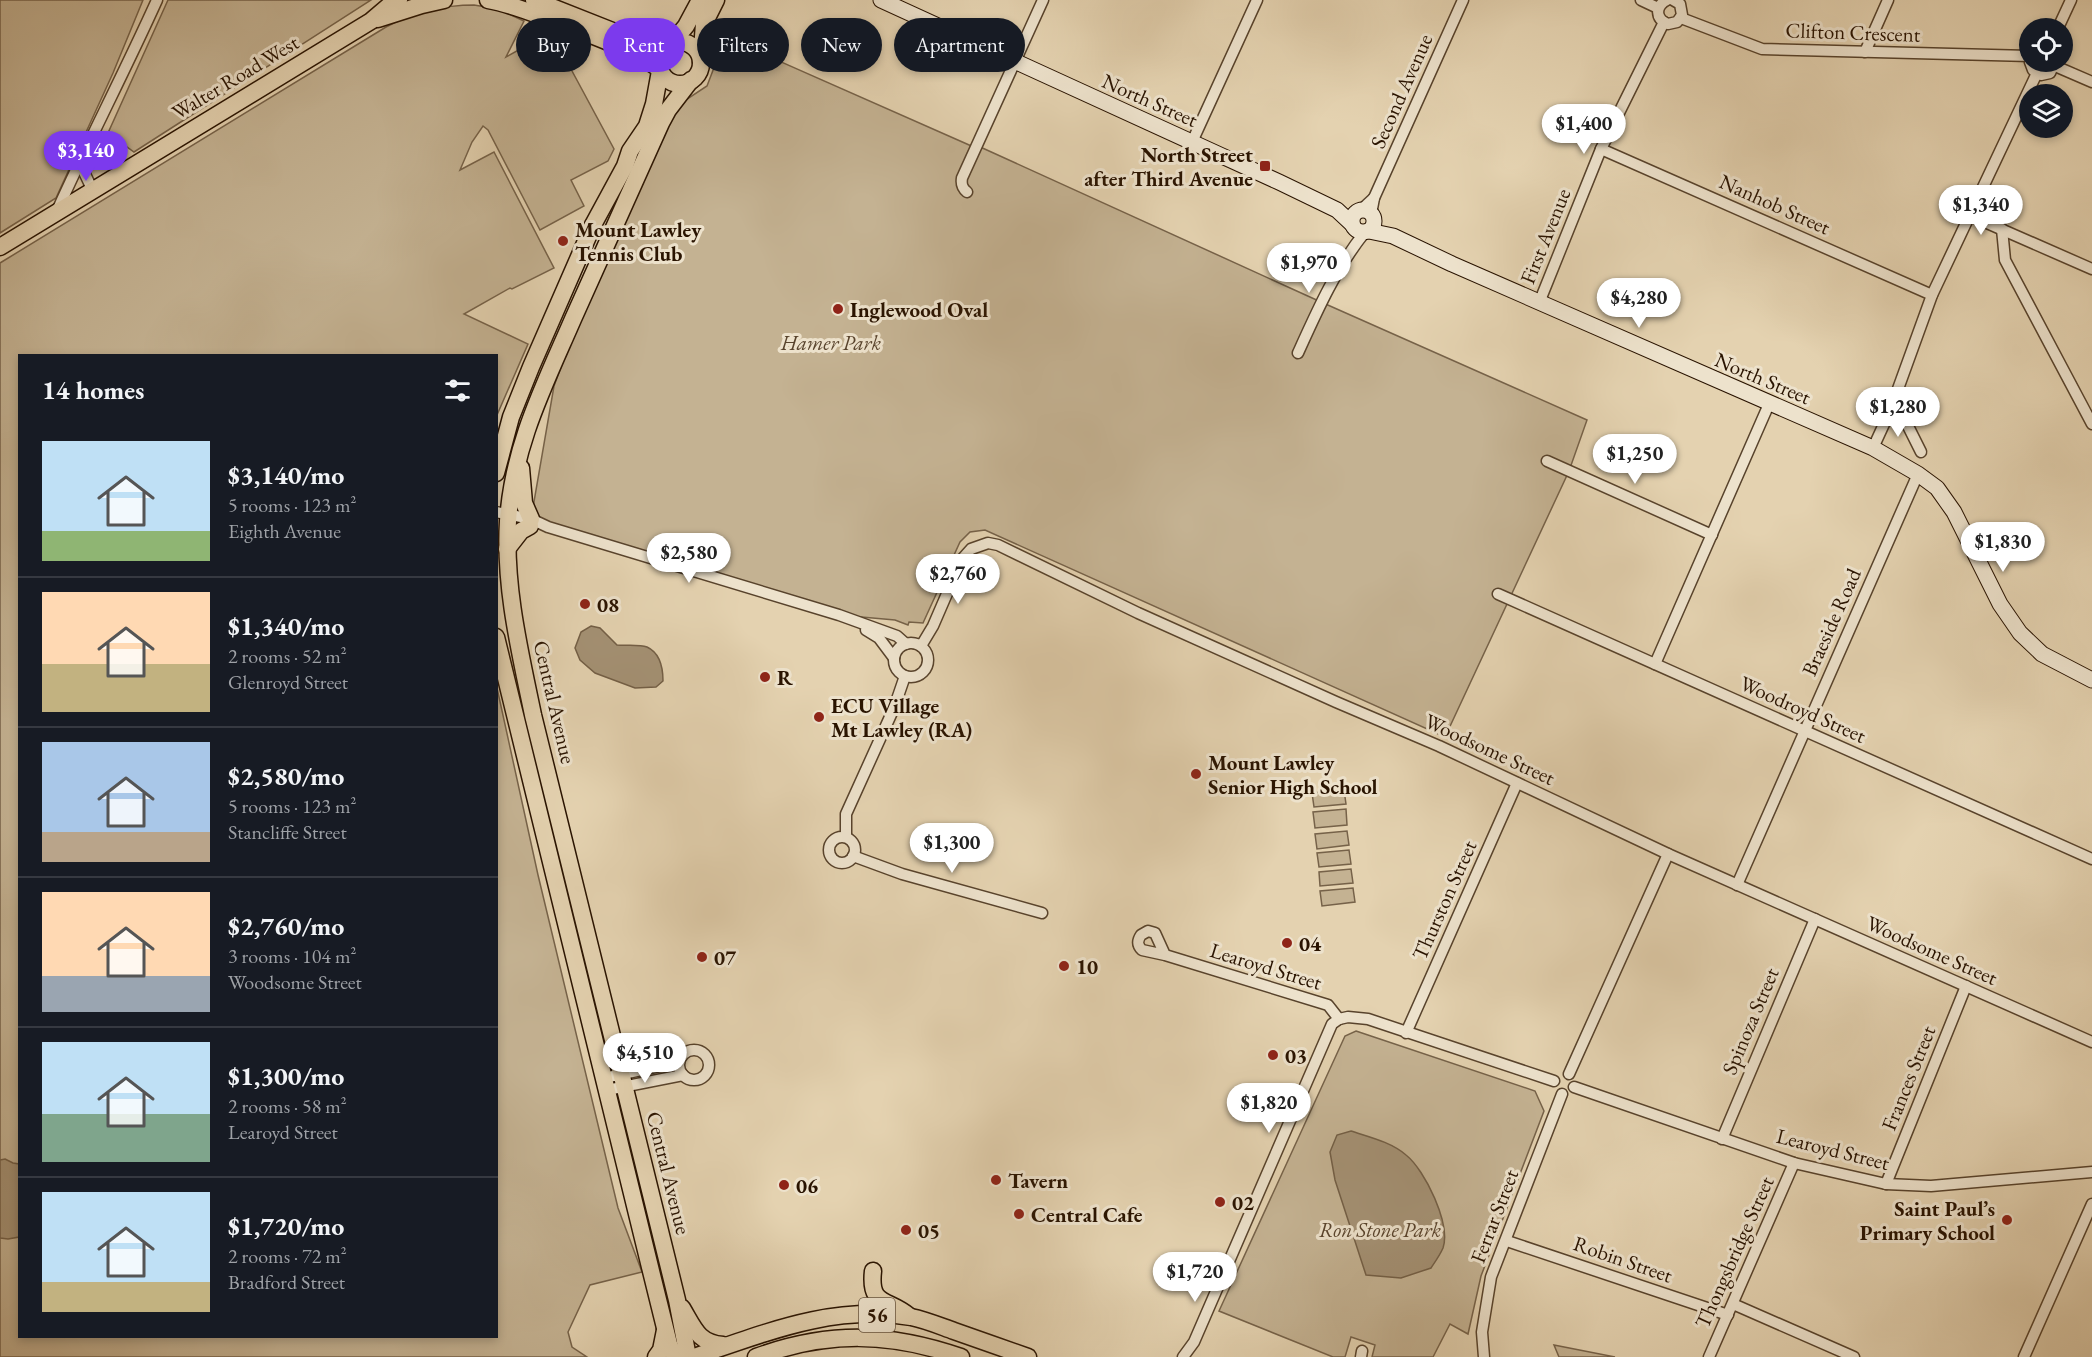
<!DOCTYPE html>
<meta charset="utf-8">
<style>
:root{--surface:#171b24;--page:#242831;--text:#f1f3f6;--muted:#9ea1a6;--line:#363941;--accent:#7c3aed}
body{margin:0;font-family:"EB Garamond",serif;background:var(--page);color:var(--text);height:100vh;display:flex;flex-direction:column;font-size:22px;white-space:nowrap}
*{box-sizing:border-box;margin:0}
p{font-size:20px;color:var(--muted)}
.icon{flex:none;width:33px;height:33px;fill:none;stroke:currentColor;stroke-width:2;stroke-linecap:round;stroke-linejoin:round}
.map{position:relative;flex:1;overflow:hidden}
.sheet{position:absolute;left:18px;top:354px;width:480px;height:984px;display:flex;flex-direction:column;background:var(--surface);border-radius:0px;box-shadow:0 3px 9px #0003}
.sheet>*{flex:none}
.top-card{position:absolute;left:516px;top:18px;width:570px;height:54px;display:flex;gap:12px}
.controls{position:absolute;left:2019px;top:18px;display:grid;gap:12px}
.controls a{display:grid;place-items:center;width:54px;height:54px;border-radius:50%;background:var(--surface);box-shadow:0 3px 9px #0003;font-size:30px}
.price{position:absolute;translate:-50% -51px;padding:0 14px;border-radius:21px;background:#fff;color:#222;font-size:20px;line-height:39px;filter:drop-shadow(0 2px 3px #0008)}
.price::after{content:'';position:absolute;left:50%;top:36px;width:18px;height:14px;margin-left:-9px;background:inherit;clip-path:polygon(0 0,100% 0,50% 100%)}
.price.active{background:var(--accent);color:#fff}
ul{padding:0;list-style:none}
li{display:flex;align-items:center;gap:18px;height:150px;padding:0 24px}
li+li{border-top:2px solid var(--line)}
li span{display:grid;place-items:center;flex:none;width:168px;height:120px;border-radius:0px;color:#555}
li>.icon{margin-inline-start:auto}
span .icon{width:72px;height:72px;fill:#fffc;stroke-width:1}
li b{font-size:26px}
h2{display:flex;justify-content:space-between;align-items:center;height:72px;padding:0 24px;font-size:26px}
.tag{padding:0 21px;border-radius:27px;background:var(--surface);box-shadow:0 3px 9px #0003;font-size:21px;line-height:54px}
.tag.active{background:var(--accent);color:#fff}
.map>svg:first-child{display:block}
.green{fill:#c4b292;stroke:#766249;stroke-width:1.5}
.water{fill:#a49174;stroke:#735f46;stroke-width:1.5}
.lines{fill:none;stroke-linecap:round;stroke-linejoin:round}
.street-casing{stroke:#58432c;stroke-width:13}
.secondary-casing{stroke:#291300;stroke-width:17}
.primary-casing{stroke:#291300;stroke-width:19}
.street{stroke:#ede2cc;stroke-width:10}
.secondary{stroke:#ede2cc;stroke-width:15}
.primary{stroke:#e4d2b0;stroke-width:16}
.poi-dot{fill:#8f2418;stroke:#ede2cc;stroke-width:2}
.labels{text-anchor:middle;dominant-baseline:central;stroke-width:6;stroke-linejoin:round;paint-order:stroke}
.shield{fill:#ede2cc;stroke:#64513d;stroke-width:1.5}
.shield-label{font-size:20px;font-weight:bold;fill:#291300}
.street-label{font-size:21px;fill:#291300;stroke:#ede2cc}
.poi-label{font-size:21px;font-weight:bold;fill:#291300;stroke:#ede2cc;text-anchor:start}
.park-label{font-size:21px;font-style:italic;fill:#58432c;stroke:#ede2cc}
</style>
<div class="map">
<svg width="2092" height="1357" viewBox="0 0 2092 1357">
<rect width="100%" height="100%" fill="#e4d2b0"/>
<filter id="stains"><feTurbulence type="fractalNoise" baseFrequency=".00333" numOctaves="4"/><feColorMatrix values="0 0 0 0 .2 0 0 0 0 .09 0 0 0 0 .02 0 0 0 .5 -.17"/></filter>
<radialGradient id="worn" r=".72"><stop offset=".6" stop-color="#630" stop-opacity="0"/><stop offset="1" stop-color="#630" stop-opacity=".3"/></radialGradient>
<g class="green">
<path d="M0 0H143L113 73 56 198 0 233Z"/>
<path d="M168 0H371L134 152 108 133Z"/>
<path d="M474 5 498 9 524 21 506 57 551 32 614 149 608 161 571 180 584 206 540 230 488 130 483 126 472 142 460 170 494 152 554 268 512 289 510 288 464 314 528 344 497 415 496 356H20V1336H496L497 688 538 875 618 1208 642 1272 590 1285 568 1332 572 1347 587 1357H0V263L386 27C413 13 443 5 474 5Z"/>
<path d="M720 35 976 148 978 146 1321 302 1587 420 1569 471 1445 737 985 530 970 532 960 542 923 623 909 622 908 625 895 620 839 615 531 519 554 386 574 332 678 105 707 86 715 65 712 58Z"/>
<path d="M1344 790 1346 804 1314 807 1312 793Z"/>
<path d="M1346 809 1347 825 1315 828 1313 812Z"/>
<path d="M1347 831 1349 845 1317 849 1315 834Z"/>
<path d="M1349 850 1351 864 1319 867 1317 853Z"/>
<path d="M1351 869 1353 883 1320 886 1319 872Z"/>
<path d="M1353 888 1355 902 1322 906 1320 891Z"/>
<path d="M1356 1031 1535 1091 1544 1111 1481 1276 1468 1334 1450 1324 1433 1357H1372L1375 1345 1351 1337 1345 1357H1333L1219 1311 1345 1036Z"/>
<path d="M1554 1345 1615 1357H1559Z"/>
</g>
<g class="water">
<path d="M591 626 600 628 617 645C625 646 639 644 647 647 660 653 663 669 663 681L656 687 635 688 595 673 580 660 575 648 581 632Z"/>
<path d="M1351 1131C1369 1137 1391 1142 1406 1155 1425 1170 1451 1224 1443 1248 1440 1255 1435 1262 1431 1268L1401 1278 1366 1275 1335 1180 1330 1152 1337 1135Z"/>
<path d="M5 1159 13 1163 19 1164V1237L8 1239 0 1238V1160Z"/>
</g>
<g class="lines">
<defs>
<g id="street">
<path d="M1641 0 1658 8"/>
<path d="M1667 0C1655 6 1655 19 1668 24L1677 22 1682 15 1680 4 1673 0"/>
<path d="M1681 18 1762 49 2030 56"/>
<path d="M2058 28 2071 0"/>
<path d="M1865 52 1888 0"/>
<path d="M2030 62 2033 70 2041 75 2050 73 2055 62"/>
<path d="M2055 66 2092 82"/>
<path d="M1192 142 1257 0"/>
<path d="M1601 149 1932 295"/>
<path d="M87 158 84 172 93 191"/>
<path d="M967 192C962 188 961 184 962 178L1043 0"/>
<path d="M57 211C89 140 125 71 157 0"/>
<path d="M1360 211 1374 198"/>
<path d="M1371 214 1374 198 1463 0"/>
<path d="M1971 216 2092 269"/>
<path d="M2002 229 2005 260 2092 424"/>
<path d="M1539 303 1601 149 1664 22"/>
<path d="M1298 353C1317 311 1336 268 1365 232"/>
<path d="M1890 411 1906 422 1921 452"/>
<path d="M1873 448 1890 411 1932 295 2037 73"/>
<path d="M1547 461 1712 535"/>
<path d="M496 512 531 519 548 527 839 615 897 636 906 644"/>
<path d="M1498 594 2092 859"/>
<path d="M866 630 879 638 894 658"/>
<circle cx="911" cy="660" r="17"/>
<path d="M921 646 933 626 962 559 971 549 988 543 998 545 1138 613 1336 702 1439 746 1668 854 2092 1042"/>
<path d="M1655 664 1769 404"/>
<path d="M846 837V814L894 708 905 676"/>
<circle cx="842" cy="850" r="13"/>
<path d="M853 856 902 874 1042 913"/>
<path d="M1737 885 1918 474"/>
<path d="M1165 955 1155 933 1148 931 1141 935C1137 941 1137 945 1142 950L1165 955 1328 1005 1339 1019"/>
<path d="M1339 1019 1348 1017 1368 1019 1554 1081"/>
<path d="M1406 1033 1517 783"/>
<circle cx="694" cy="1065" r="15"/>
<path d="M1569 1074 1668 854"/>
<path d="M604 1078 679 1062"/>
<path d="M1574 1087 1794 1163 1886 1184 1931 1186 2092 1172"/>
<path d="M607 1090 683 1075"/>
<path d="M1722 1139 1815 919"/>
<path d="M1886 1184 1966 986"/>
<path d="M1507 1241 1728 1315"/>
<path d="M1733 1304 1854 1357"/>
<path d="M1183 1357 1194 1342 1332 1024 1339 1019"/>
<path d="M1361 1357 1362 1351"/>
<path d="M1484 1357 1482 1332 1491 1277 1562 1094"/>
<path d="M1709 1357 1794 1163"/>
<path d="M2024 1357 2092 1204"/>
</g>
<g id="secondary">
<path d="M881 0 1279 182 1337 210 1352 224"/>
<circle cx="1363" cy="221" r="11"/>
<path d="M1369 231 1393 236 1452 264 1873 448 1918 474 1937 488 1954 512 2000 604 2020 633 2042 654 2092 680"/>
</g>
<g id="primary">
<path d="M488 0C511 4 532 13 554 21 591 35 627 47 660 69"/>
<path d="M534 0 615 32 670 44"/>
<path d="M378 19 422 5 444 0"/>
<circle cx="680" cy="63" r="21"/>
<path d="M671 44 686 26 700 0"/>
<path d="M701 62 704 24 716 0"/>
<path d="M0 247 371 21 391 4 399 0"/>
<path d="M521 468 524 503 531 519"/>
<path d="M496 473 511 417 531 367 593 225 625 166 630 151 647 126 654 104 660 71"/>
<path d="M507 549 521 531 530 526"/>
<path d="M496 637 650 1267 669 1344 675 1357"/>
<path d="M873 1271C869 1307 888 1298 909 1316"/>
<path d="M682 1308C694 1328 698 1343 723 1345"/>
<path d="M656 1357 661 1350 665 1330"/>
<path d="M688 1357 677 1300 533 715C520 652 504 586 508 521 513 446 544 386 573 319 602 253 632 188 661 123L668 110 691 80"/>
<path d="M694 1357C765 1333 834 1304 911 1317 926 1320 940 1326 954 1331 979 1340 1003 1348 1028 1357"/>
<path d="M756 1357C828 1331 889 1332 961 1357"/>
</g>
</defs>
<use href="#street" class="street-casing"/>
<use href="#secondary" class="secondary-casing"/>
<use href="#primary" class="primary-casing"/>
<use href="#street" class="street"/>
<use href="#secondary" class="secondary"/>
<use href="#primary" class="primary"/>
</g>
<g class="poi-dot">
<rect x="1259" y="160" width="12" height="12" rx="3"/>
<circle cx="563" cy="241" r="6"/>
<circle cx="838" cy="309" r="6"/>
<circle cx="585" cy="604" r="6"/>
<circle cx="765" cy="677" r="6"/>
<circle cx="819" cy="717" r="6"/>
<circle cx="1196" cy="774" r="6"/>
<circle cx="1287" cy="943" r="6"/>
<circle cx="702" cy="957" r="6"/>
<circle cx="1064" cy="966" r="6"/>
<circle cx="1273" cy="1055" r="6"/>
<circle cx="996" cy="1180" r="6"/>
<circle cx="784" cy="1185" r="6"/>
<circle cx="1220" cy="1202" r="6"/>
<circle cx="1019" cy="1214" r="6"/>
<circle cx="2007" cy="1220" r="6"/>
<circle cx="906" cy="1230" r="6"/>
</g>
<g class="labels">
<rect class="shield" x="859" y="1298" width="36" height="34" rx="4.5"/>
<g class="shield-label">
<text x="877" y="1315">56</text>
</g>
<g class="street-label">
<text transform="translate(1853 32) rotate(2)">Clifton Crescent</text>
<text transform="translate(235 77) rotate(-31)">Walter Road West</text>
<text transform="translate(1401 91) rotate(-66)">Second Avenue</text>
<text transform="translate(1150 100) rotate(24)">North Street</text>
<text transform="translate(1775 204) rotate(24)">Nanhob Street</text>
<text transform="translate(1545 236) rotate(-68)">First Avenue</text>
<text transform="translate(1763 378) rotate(23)">North Street</text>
<text transform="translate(1831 622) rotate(-66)">Braeside Road</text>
<text transform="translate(555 702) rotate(77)">Central Avenue</text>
<text transform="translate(1803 709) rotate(24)">Woodroyd Street</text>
<text transform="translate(1490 749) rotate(25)">Woodsome Street</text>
<text transform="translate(1444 900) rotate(-66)">Thurston Street</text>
<text transform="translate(1932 950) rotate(24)">Woodsome Street</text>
<text transform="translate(1266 966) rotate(17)">Learoyd Street</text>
<text transform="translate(1750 1021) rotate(-67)">Spinoza Street</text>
<text transform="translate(1908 1078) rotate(-68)">Frances Street</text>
<text transform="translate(1833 1149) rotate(14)">Learoyd Street</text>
<text transform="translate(669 1173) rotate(76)">Central Avenue</text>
<text transform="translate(1494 1216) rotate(-69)">Ferrar Street</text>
<text transform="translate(1734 1252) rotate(-66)">Thongsbridge Street</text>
<text transform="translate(1623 1259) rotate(19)">Robin Street</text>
</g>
<g class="poi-label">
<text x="1253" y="154" text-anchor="end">North Street<tspan x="1253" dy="24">after Third Avenue</tspan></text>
<text x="575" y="229">Mount Lawley<tspan x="575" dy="24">Tennis Club</tspan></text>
<text x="850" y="309">Inglewood Oval</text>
<text x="597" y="604">08</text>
<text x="777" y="677">R</text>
<text x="831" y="705">ECU Village<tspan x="831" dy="24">Mt Lawley (RA)</tspan></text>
<text x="1208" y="762">Mount Lawley<tspan x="1208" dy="24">Senior High School</tspan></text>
<text x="1299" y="943">04</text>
<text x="714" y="957">07</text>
<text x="1076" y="966">10</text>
<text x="1285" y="1055">03</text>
<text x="1008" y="1180">Tavern</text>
<text x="796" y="1185">06</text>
<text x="1232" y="1202">02</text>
<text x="1995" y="1208" text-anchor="end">Saint Paul’s<tspan x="1995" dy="24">Primary School</tspan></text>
<text x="1031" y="1214">Central Cafe</text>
<text x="918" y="1230">05</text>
</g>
<g class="park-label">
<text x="831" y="342">Hamer Park</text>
<text x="1380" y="1229">Ron Stone Park</text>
</g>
</g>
<rect width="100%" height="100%" filter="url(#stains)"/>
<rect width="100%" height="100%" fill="url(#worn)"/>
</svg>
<div class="controls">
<a><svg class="icon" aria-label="locate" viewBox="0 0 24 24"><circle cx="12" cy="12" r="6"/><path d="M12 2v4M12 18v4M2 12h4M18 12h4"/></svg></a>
<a><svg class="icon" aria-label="layers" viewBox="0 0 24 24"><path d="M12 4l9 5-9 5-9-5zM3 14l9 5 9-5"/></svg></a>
</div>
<b class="price" style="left:1584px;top:155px">$1,400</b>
<b class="price active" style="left:86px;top:182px">$3,140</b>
<b class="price" style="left:1981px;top:236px">$1,340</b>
<b class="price" style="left:1309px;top:294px">$1,970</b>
<b class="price" style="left:1639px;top:329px">$4,280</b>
<b class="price" style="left:1898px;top:438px">$1,280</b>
<b class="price" style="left:1635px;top:485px">$1,250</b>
<b class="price" style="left:2003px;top:573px">$1,830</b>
<b class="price" style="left:689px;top:584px">$2,580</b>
<b class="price" style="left:958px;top:605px">$2,760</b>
<b class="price" style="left:952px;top:874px">$1,300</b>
<b class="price" style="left:645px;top:1084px">$4,510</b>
<b class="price" style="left:1269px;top:1134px">$1,820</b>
<b class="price" style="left:1195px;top:1303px">$1,720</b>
<div class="top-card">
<a class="tag">Buy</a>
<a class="tag active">Rent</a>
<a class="tag">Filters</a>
<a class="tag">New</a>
<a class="tag">Apartment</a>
</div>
<section class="sheet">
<h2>14 homes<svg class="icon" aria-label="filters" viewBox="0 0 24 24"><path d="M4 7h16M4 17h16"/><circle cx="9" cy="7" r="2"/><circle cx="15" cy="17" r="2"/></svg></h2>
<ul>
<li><span style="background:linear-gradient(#bfe0f5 75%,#8fb573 0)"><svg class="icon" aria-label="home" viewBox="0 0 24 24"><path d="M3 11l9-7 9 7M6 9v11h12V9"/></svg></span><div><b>$3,140/mo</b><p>5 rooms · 123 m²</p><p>Eighth Avenue</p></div></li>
<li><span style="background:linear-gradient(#ffd9b3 60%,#c2b280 0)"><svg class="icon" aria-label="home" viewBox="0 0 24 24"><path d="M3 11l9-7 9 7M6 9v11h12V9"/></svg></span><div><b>$1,340/mo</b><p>2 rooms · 52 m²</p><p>Glenroyd Street</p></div></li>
<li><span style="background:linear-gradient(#a9c7e8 75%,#b9a48a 0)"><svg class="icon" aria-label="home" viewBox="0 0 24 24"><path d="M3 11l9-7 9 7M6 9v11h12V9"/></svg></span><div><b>$2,580/mo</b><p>5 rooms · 123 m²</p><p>Stancliffe Street</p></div></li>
<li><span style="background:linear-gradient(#ffd9b3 70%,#9aa5b1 0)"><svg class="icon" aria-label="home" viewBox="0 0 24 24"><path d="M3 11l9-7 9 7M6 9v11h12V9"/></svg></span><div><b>$2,760/mo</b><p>3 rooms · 104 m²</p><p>Woodsome Street</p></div></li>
<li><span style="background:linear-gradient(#bfe0f5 60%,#7fa58c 0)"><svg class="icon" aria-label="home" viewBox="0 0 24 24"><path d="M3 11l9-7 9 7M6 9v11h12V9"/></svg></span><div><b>$1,300/mo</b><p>2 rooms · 58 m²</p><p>Learoyd Street</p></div></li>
<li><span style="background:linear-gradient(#bfe0f5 75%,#c2b280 0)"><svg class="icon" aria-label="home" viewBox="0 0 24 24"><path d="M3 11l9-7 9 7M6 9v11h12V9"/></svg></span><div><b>$1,720/mo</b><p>2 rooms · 72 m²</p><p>Bradford Street</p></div></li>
</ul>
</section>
</div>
